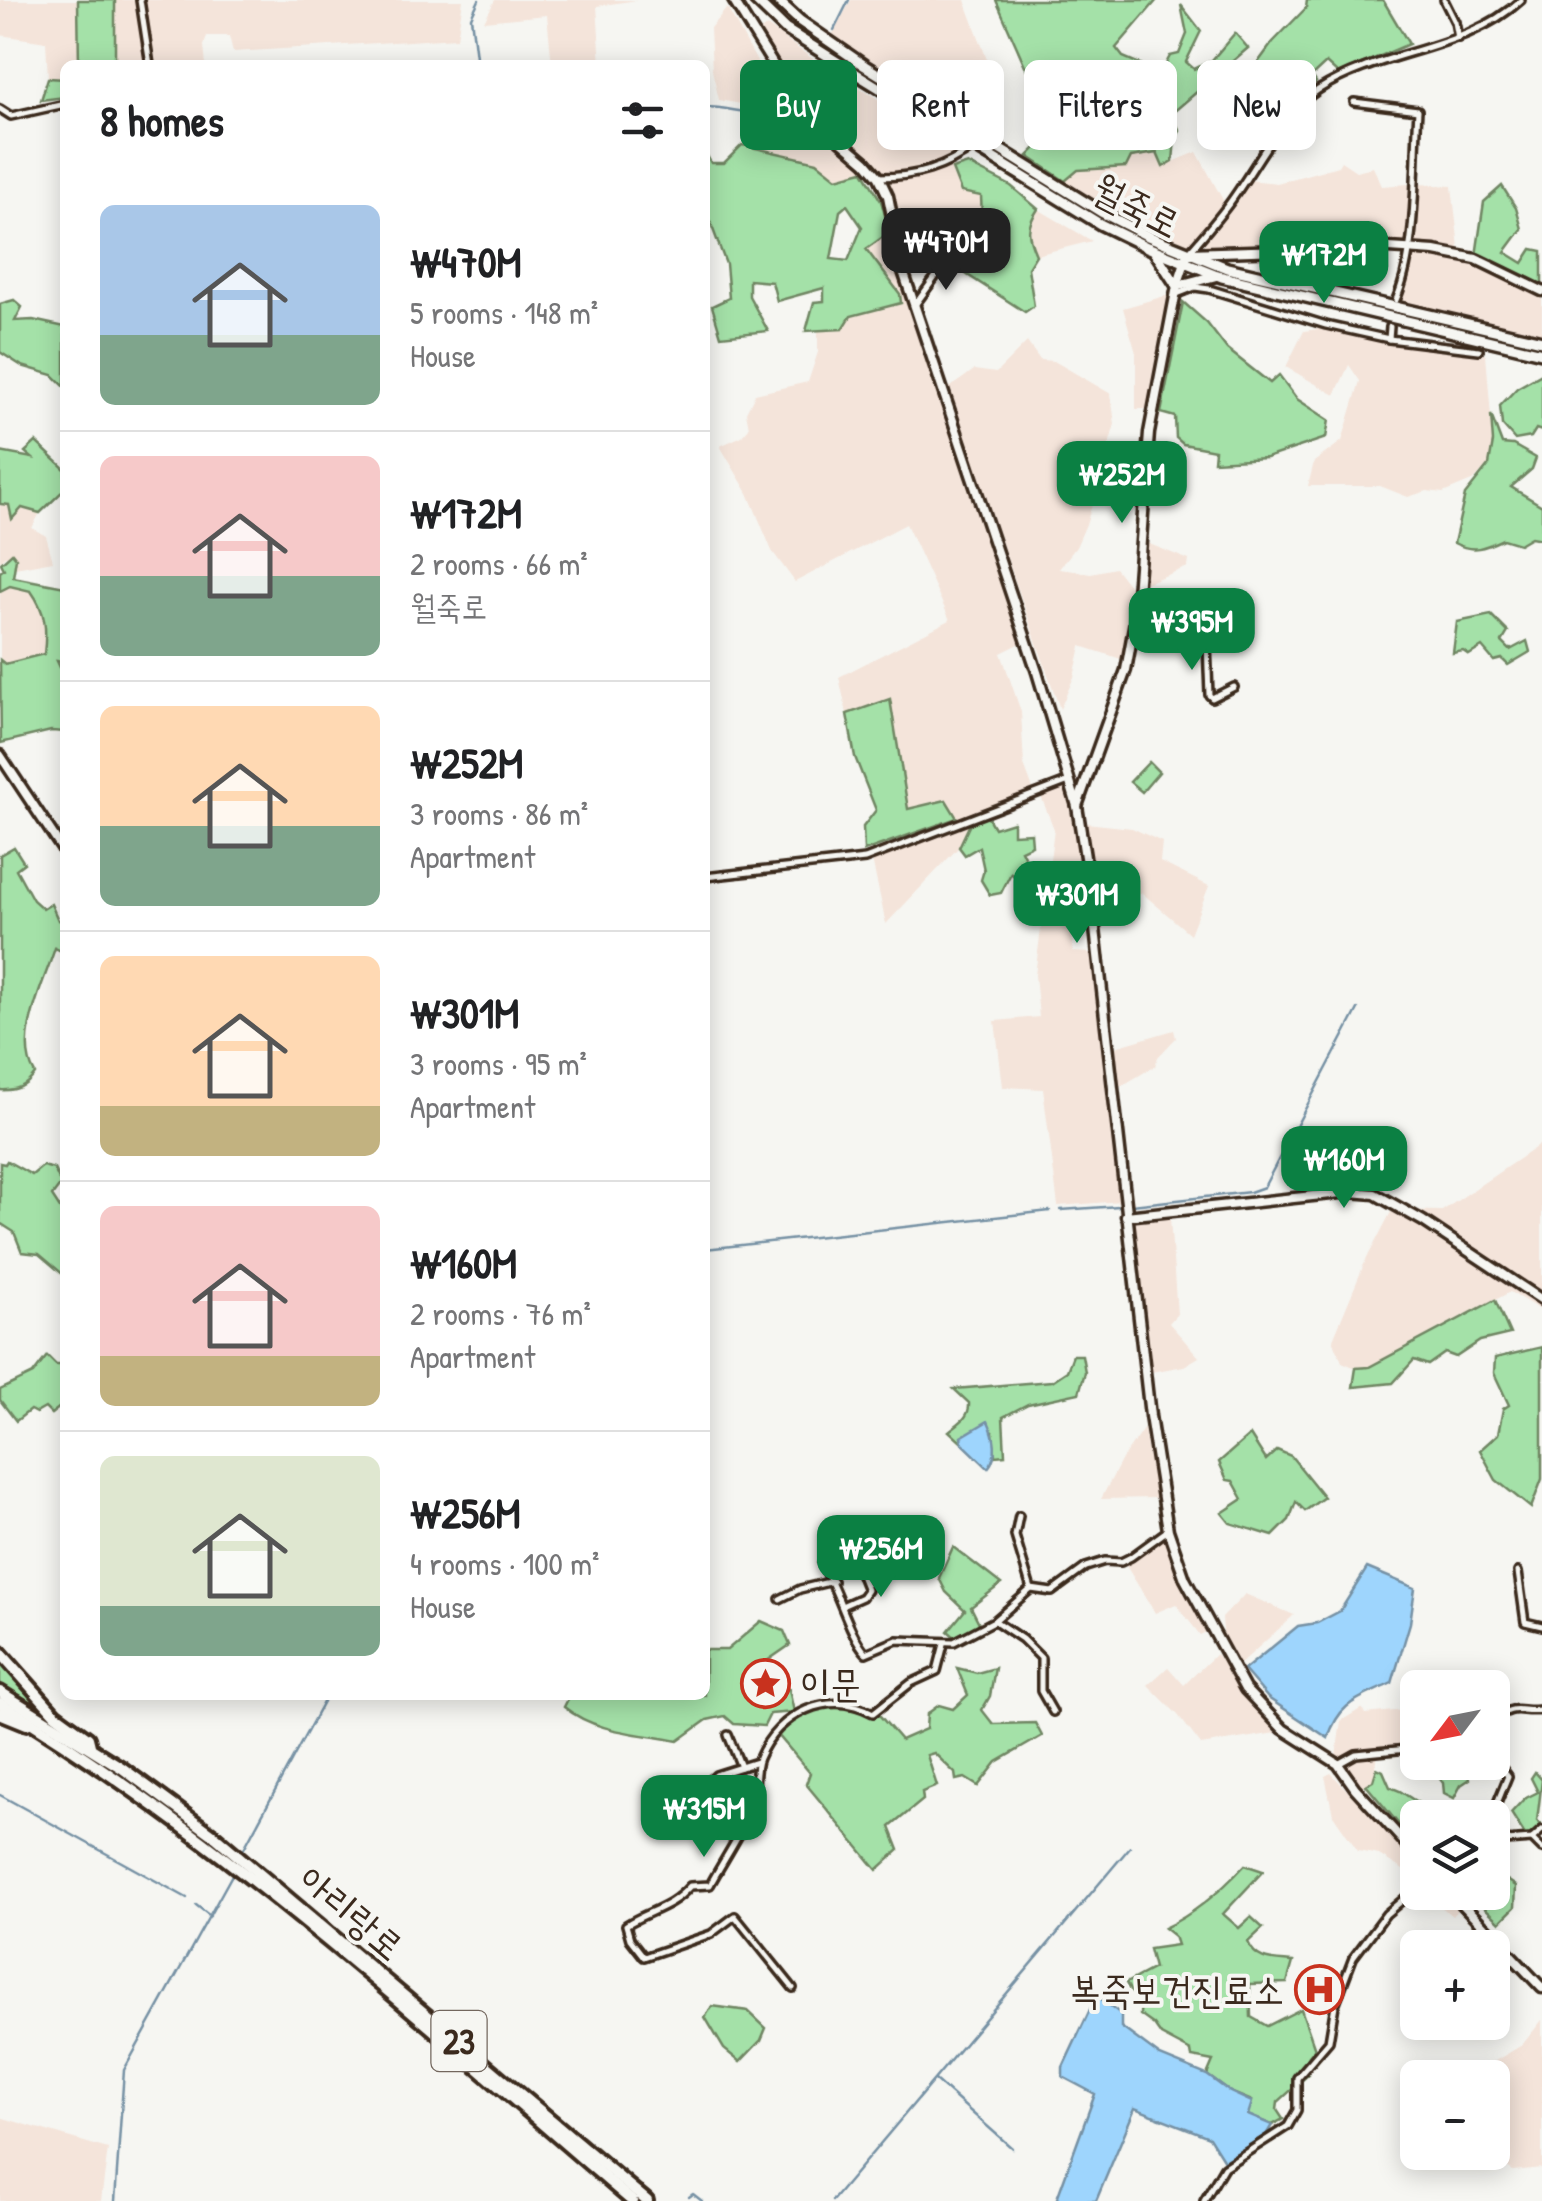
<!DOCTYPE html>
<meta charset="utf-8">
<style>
:root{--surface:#fff;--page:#f2f2f2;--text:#202124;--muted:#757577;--line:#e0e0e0;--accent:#0b8043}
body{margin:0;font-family:"Patrick Hand","Poor Story",sans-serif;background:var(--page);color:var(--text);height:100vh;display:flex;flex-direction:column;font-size:38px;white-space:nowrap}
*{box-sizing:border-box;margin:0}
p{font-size:32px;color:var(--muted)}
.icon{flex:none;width:55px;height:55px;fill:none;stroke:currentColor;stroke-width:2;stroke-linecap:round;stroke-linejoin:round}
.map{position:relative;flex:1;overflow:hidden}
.drawer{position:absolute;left:60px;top:60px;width:650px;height:1640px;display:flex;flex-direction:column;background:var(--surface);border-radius:15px;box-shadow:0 5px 25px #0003}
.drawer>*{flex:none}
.top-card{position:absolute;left:740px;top:60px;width:650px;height:90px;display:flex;gap:20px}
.needle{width:65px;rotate:238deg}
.fabs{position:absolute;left:1400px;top:1670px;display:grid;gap:20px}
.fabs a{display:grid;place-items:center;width:110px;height:110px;border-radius:15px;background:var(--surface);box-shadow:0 5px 25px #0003;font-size:50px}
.price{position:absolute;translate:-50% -85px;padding:0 22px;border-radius:20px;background:var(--accent);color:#fff;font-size:32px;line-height:65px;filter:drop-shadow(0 2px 5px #0008)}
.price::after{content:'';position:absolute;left:50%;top:60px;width:30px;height:22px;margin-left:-15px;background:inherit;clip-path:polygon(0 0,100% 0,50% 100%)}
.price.active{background:#222;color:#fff}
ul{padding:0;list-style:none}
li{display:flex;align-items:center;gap:30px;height:250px;padding:0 40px}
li+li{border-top:2px solid var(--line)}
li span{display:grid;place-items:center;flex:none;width:280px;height:200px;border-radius:15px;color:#555}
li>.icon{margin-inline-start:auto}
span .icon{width:120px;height:120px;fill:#fffc;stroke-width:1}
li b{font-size:42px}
h2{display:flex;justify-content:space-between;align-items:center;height:120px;padding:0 40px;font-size:42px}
.tag{padding:0 35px;border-radius:15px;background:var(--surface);box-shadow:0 5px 25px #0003;font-size:35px;line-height:90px}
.tag.active{background:var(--accent);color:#fff}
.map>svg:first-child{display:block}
.built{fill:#f4e4da}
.green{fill:#a4e1a8;stroke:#708663;stroke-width:2.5;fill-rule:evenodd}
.water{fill:#9ed5fd;stroke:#7691a4;stroke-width:2.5}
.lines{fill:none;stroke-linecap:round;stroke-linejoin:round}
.stream{stroke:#7691a4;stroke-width:2.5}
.street-casing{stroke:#3b2a1e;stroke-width:12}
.secondary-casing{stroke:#3b2a1e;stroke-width:15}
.primary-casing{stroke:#3b2a1e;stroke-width:16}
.highway-casing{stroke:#3b2a1e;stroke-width:18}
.street{stroke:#f6f6f2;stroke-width:5}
.secondary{stroke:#f6f6f2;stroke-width:8}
.primary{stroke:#f6f6f2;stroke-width:9}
.highway{stroke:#f6f6f2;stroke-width:10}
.labels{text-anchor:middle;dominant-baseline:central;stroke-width:8;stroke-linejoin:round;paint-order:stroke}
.shield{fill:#f6f6f2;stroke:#73675e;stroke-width:2.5}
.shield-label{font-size:35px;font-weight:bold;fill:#3b2a1e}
.street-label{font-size:38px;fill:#3b2a1e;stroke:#f6f6f2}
.poi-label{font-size:38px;fill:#3b2a1e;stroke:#f6f6f2;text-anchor:start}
</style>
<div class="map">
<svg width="1542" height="2201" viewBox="0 0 1542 2201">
<rect width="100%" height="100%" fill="#f6f6f2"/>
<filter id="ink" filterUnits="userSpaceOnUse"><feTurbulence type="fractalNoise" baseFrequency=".01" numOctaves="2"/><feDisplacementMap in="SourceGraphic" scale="20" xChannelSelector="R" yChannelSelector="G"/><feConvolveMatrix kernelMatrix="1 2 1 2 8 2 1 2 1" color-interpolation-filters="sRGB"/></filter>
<g filter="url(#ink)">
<g class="built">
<path d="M0 0H78L79 65H65V79L48 78 46 42 0 35Z"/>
<path d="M115 0H463L457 38 233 52 229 36H207L204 46 206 65H115Z"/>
<path d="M495 0H637L597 6 601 65H552L547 15 484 21Z"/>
<path d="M851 0H965L988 62 983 87 957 112 831 37Z"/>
<path d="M727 8 765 76 783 92 763 108 719 100 712 70 710 28Z"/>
<path d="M767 26 827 69 965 150 952 160V169L953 176 981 196 983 237 901 236 881 173 788 82 759 32Z"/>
<path d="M793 105 862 165 863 171 837 178 817 162 742 145 745 115 766 119Z"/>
<path d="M1197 152 1224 202 1188 245 1094 199 1065 181 1078 169 1131 157 1157 153 1163 166Z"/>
<path d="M1341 161 1356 171 1373 167 1382 186 1409 184 1406 247 1299 246 1296 243 1203 246 1249 180 1277 183 1338 166Z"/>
<path d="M1418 184 1452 186 1459 248 1476 253 1478 266 1542 298V335L1400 302 1413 246Z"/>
<path d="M1038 209 1092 241 1036 255 1028 236V224Z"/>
<path d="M890 232 1021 643 1001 653 1021 712 1024 765 1033 789 957 818 945 800 908 810 890 700 847 714 839 677 950 620 906 524 795 582 772 551 748 493 720 446 742 436 749 428 746 412 755 394 808 382 818 352V331H832L851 316 901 303 866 249Z"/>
<path d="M1172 294 1150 409H1136V353L1123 308Z"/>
<path d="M1324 328 1486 354 1493 442 1489 465 1474 480 1443 493 1427 491 1408 497 1380 486H1308L1314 462 1342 441 1360 381 1349 365 1335 395 1286 367 1304 331Z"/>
<path d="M1027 342 1040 360 1054 361 1111 394 1115 424 1087 522 1076 547 1059 569 1091 573 1115 568 1133 591 1121 659 1081 646 1074 677 1060 709 948 389 974 370 996 373Z"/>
<path d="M0 504 40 513 32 528 46 536 53 561 15 568 16 558 5 556 0 562Z"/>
<path d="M1142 541 1189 560 1188 567 1143 584Z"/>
<path d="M10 586 31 591 42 605 47 628 44 654 4 664 0 660V591Z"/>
<path d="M1066 788 1083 879 1068 881 1073 952 1091 953 1105 1050 1174 1030 1176 1038 1158 1057 1155 1066 1108 1094 1121 1201 1058 1206 1043 1089 1003 1087 995 1021 1039 1017 1035 975 1054 829 1040 794Z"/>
<path d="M1086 823 1132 828 1162 842 1160 862 1209 886 1190 934 1142 893 1102 917Z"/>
<path d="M970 824 959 847 886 924 872 860Z"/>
<path d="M1542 1143V1311L1510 1292 1369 1368H1356L1342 1362 1333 1339 1365 1262 1392 1210 1442 1211Z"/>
<path d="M1170 1218 1177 1314 1169 1323 1199 1357 1184 1366 1151 1372 1132 1220Z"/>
<path d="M1144 1428 1156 1498 1101 1499 1122 1459Z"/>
<path d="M1165 1537 1186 1595 1208 1631 1200 1635 1176 1604 1155 1613 1125 1564Z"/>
<path d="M1245 1594 1294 1615 1238 1666 1224 1644 1222 1618Z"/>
<path d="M1216 1654 1276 1733 1201 1745 1178 1715 1148 1685 1168 1667 1184 1685Z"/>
<path d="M1362 1708 1365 1714 1404 1710 1408 1718 1417 1719 1418 1745 1355 1752 1346 1762 1357 1756 1378 1755 1373 1781 1360 1789 1336 1756 1341 1721Z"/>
<path d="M1331 1773 1417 1865 1408 1873 1379 1855 1358 1851 1333 1815 1325 1776Z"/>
<path d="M1425 1893H1448L1461 1906 1452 1916Z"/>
<path d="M1542 2020V2168L1513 2171 1487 2153 1492 2152V2078L1468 2077 1522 2045Z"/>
<path d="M0 2117 108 2149 101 2201H0Z"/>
</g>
<g class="green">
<path d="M78 0H115V65H79Z"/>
<path d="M996 0H1157L1116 48 1123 57 1161 73 1170 56 1179 54 1187 34 1181 5 1201 31 1186 62 1194 69 1212 60 1235 33 1248 48 1171 114 1180 131 1175 139 1173 161 1163 167 1157 153 1131 157 1126 167 1078 170 1065 181 1028 156 1056 128 1057 116 1070 105 1072 84 1053 78 1042 84 1030 77Z"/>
<path d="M1307 0H1383L1409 44 1338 74 1326 63 1312 76 1316 82 1291 107 1254 68 1273 42 1306 8Z"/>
<path d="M48 78 65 79V97L41 100Z"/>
<path d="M742 145 817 162 837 178 863 171 881 201 890 232 866 249 900 294 901 303 851 316 843 329 806 331 814 302 824 301V288L777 301 772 282 749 280V296L768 331 721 336 712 306 729 298 726 264 710 221H705V152L711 163H724ZM847 205 862 227 848 261 831 259 840 211Z"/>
<path d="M968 164 1011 186 1038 209C1026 227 1027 235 1036 255L1028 268 1034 306 1025 312 952 265 968 249V237H983L981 196 961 192 952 169Z"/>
<path d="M1502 186 1516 208 1522 229 1505 252 1523 263 1532 249 1542 251V288L1476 256 1484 202Z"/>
<path d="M14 300 22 307 15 321 33 320 65 327V387L53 375 22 366 0 352V304Z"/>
<path d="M1183 302 1207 323 1227 349 1270 383 1279 375 1297 399 1329 420 1326 438 1266 458 1214 461 1215 450 1183 444 1176 438 1175 417 1161 413Z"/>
<path d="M1542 374V431L1536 429 1531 437 1515 440 1502 425 1500 406 1517 388Z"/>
<path d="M1491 415 1502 444 1513 445 1536 458 1532 469 1511 487 1542 506V539L1531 537 1519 544 1503 539C1484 548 1473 553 1454 543L1465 495 1489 465 1493 442Z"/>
<path d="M36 442 65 469V489L40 513 22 508 12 519 9 505 0 504V452L32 458 25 452Z"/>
<path d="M12 553 16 558 13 577 65 587V662L57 661 65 678V732L51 731 1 743 0 660 5 664 44 654C47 629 46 612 31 591L10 586 0 591V572L4 569 1 563Z"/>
<path d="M1491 615 1508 632 1502 642 1510 650 1527 641 1530 652 1508 665 1502 659 1494 661 1482 647 1469 655 1463 651 1453 653 1457 622Z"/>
<path d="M890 699 908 809 946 800 957 818 864 851 863 827 876 810 855 757 847 714Z"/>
<path d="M1149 762 1159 772 1142 792 1130 782Z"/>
<path d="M987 816 994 828 1013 822V834L1031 833 1032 845 1021 850 1038 884 1024 886 1011 873 1001 893 990 895 981 880 984 870 979 847 965 855 959 847 970 824Z"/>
<path d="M14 847 24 863 16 869 33 900 43 909 51 904 58 920 65 921V953L55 948C44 983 14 1040 35 1074 26 1087 15 1091 0 1090V855Z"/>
<path d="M7 1161 32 1175 43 1166 54 1169 61 1184 52 1196 65 1216V1276L39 1254 22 1252 14 1232 0 1223V1163L5 1164Z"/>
<path d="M1495 1300 1510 1334 1480 1341 1456 1357 1445 1353 1428 1365 1414 1360 1393 1383 1353 1387 1356 1368 1369 1367Z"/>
<path d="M1542 1347V1479L1531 1508 1496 1480 1480 1450 1498 1434 1503 1409 1509 1405 1494 1373 1495 1358Z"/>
<path d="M1073 1355H1082L1085 1372 1079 1393 1028 1404 1003 1417 1005 1455 995 1456 993 1432 962 1437V1443L949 1431C960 1422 970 1417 969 1403L954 1389 1052 1381 1067 1371Z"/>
<path d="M47 1356 56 1365H65V1412L60 1407 51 1414 45 1408 36 1413 30 1410 16 1421 0 1400V1390L33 1374Z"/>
<path d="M1250 1435 1266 1460 1277 1450 1291 1456 1324 1497 1305 1511 1296 1502 1289 1520 1273 1536 1230 1523 1222 1513 1243 1499 1233 1481 1227 1480 1219 1462Z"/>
<path d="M953 1547 1001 1584 971 1607 980 1625 957 1639 948 1631 965 1610 946 1592 939 1578Z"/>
<path d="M761 1621 784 1631 790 1645 767 1661 765 1690 789 1689 794 1712 770 1714 764 1726 734 1724 725 1716 707 1720 678 1741C638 1733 596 1733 564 1707L570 1695H705V1650H727Z"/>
<path d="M0 1660 41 1708 0 1684Z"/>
<path d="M957 1668 977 1673 995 1668 990 1696 982 1710 993 1724 1035 1723 1042 1736 997 1762 978 1786 965 1778 956 1780 955 1773 934 1753 927 1755 937 1786 922 1792 923 1800 890 1827 899 1850 877 1870 806 1784 810 1773 778 1735 795 1719 827 1704 880 1716 901 1740 926 1729 927 1714 939 1705 953 1709 968 1695Z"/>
<path d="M1377 1768 1383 1771 1390 1787 1400 1791 1440 1817 1418 1818 1417 1846 1366 1785 1373 1781Z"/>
<path d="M1461 1769 1469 1772 1470 1779 1461 1785 1454 1798 1444 1793 1443 1783 1437 1775 1446 1770Z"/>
<path d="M1535 1772 1542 1780 1537 1821 1541 1824 1531 1836 1525 1835 1511 1813 1524 1799 1538 1792 1531 1778Z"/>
<path d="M1245 1865 1263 1871 1223 1914 1239 1928 1251 1917 1263 1928 1248 1942C1256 1962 1274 1960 1293 1962L1287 1983 1250 1984 1251 2017 1267 2026 1301 2009 1315 2049 1309 2056 1308 2075 1278 2102 1277 2110 1283 2119 1272 2125 1247 2115 1252 2101 1230 2092 1207 2075 1213 2061 1192 2057 1191 2051 1161 2035 1154 2025 1140 2015 1141 1998 1131 1992 1126 1983 1154 1968 1149 1949 1177 1945 1174 1936 1164 1928C1196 1913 1221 1891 1245 1865Z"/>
<path d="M1493 1875 1501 1876 1516 1886 1515 1907 1500 1922 1485 1908 1488 1901 1484 1893 1492 1892Z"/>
<path d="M712 2006 748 2011 766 2028 761 2040 740 2062 724 2049 705 2017Z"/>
</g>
<g class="water">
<path d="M988 1421C995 1436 999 1455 988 1468L962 1443 961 1437Z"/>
<path d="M1367 1568 1415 1588 1410 1623 1392 1683C1359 1699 1340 1701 1328 1738L1268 1698 1244 1670 1298 1626 1317 1623 1340 1611Z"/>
<path d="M1100 1998 1121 2014V2027L1160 2056 1207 2075 1230 2092 1252 2102 1248 2115 1272 2125 1266 2135 1224 2161 1209 2137 1135 2108 1096 2201H1056L1095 2094 1063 2077V2067L1093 2003Z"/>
</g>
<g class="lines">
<g class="stream">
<path d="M834 30 849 0"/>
<path d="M477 65 471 17 479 0"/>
<path d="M799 91 817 63"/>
<path d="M705 107C739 107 756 123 787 102"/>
<path d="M1132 1205 1250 1192 1264 1187 1358 1009"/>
<path d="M1061 1210 1119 1206"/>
<path d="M705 1249 1050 1211"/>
<path d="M0 1795 187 1898"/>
<path d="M242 1852 327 1695"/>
<path d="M196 1905 210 1916"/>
<path d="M935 2080 1012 2148"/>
<path d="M689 2197 693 2194 702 2201"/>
<path d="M115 2201 124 2070 233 1873"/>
<path d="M832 2201 1130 1847"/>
</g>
<defs>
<g id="street">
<path d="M140 0 150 65"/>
<path d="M1444 0 1455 22 1458 38"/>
<path d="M1354 102 1418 110C1414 165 1418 250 1396 300"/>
<path d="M0 109 11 116 65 104"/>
<path d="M879 177C916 177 945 168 974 147"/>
<path d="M1189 252C1202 237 1216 221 1228 205 1256 168 1279 116 1318 90 1382 49 1465 52 1521 0"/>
<path d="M1177 294 1195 287 1209 289 1326 325 1389 339 1479 350"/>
<path d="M915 305 947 261"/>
<path d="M1389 339 1390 327"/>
<path d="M1136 612 1207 643 1209 695 1212 698 1234 687"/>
<path d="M705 877 865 859 1069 781"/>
<path d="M1019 1516 1015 1536 1031 1589"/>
<path d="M822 1564C837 1588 850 1637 866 1653L897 1640 954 1642 994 1621 1031 1589 1052 1592 1086 1567 1105 1561 1121 1562 1131 1557 1168 1530"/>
<path d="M1518 1572 1525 1622 1542 1626"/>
<path d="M780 1599 800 1589 833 1581"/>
<path d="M844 1605 862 1597 867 1590 861 1575 867 1557"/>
<path d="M995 1621 1022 1639 1041 1658V1691L1053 1712"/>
<path d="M1492 1721C1517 1702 1516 1713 1542 1710"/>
<path d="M728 1735 741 1767"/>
<path d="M1338 1764 1356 1754 1418 1748"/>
<path d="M689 1790 704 1786 716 1775 757 1762"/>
<path d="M1491 1818 1508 1776 1498 1763 1492 1762"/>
<path d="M1532 1839 1542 1849"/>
<path d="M1492 1842 1532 1839 1542 1830"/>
<path d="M793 1988 735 1916 711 1934 644 1957 630 1939 626 1925C650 1910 671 1908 690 1886L710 1885C723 1861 740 1836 751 1811 758 1793 753 1771 759 1758 778 1713 829 1689 873 1713L911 1683 937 1671 944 1644"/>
<path d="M1204 2201 1224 2167 1288 2126 1297 2110V2078L1329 2041 1335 2005 1353 1958 1386 1914 1418 1887"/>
</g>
<g id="secondary">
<path d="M733 0 797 103 866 162 879 177 888 196 903 271 1037 672 1077 806 1092 902 1150 1416 1168 1530 1185 1579 1245 1689 1283 1729 1338 1764 1355 1788 1418 1857"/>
<path d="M0 755 65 853"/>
<path d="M1077 806 1126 670 1135 621 1149 433 1177 286 1188 253 1374 247 1435 251 1476 259 1542 291"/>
<path d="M1126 1216 1350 1192 1375 1194 1423 1221 1542 1300"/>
<path d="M1451 1892 1542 1988"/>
</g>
<g id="primary">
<path d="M755 0 785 29 842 65 1100 224 1147 247 1222 277 1542 353"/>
<path d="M777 0 800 21 865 66 1101 212 1148 236 1227 268 1542 341"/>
<path d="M1155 252 1177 286 1218 275"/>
</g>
<g id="highway">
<path d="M0 1652 55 1714 88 1738 90 1746"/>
<path d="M0 1692 122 1768 212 1834 647 2201"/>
<path d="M0 1703C229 1842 429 2028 632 2201"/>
<path d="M0 1713 27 1724"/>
</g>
</defs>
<use href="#street" class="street-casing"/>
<use href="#secondary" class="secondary-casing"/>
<use href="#primary" class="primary-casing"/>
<use href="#highway" class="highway-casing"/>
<use href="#street" class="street"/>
<use href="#secondary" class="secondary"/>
<use href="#primary" class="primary"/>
<use href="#highway" class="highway"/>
</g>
</g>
<defs>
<symbol id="sight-ring" viewBox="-11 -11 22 22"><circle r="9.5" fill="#f6f6f2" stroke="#c8321e" stroke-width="1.5"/><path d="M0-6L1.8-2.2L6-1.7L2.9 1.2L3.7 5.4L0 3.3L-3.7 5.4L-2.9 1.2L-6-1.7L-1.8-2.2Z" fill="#c8321e"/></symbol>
<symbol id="hospital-ring" viewBox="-11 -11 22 22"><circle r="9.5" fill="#f6f6f2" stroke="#c8321e" stroke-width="1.5"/><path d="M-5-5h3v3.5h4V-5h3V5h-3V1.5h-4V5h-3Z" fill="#c8321e"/></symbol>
</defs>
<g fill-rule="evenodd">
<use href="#sight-ring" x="738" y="1656" width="55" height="55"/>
<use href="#hospital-ring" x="1292" y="1962" width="55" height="55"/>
</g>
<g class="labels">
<rect class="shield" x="431.5" y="2011" width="55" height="60" rx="8"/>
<g class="shield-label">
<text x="459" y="2041">23</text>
</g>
<g class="street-label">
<text transform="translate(1137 205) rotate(27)">월죽로</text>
<text transform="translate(352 1912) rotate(40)">아리랑로</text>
</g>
<g class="poi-label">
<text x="800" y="1683">이문</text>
<text x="1284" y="1989" text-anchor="end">복죽보건진료소</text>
</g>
</g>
</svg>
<div class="fabs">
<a><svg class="needle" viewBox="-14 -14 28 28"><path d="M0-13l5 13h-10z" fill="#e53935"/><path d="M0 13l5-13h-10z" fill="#757577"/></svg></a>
<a><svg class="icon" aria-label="layers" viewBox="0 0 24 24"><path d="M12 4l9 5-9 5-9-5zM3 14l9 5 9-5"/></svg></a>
<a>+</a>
<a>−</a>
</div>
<b class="price active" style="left:946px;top:293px">₩470M</b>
<b class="price" style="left:1324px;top:306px">₩172M</b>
<b class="price" style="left:1122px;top:526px">₩252M</b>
<b class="price" style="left:1192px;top:673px">₩395M</b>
<b class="price" style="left:1077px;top:946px">₩301M</b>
<b class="price" style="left:1344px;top:1211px">₩160M</b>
<b class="price" style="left:881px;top:1600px">₩256M</b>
<b class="price" style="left:704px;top:1860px">₩315M</b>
<div class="top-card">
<a class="tag active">Buy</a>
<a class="tag">Rent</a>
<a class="tag">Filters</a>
<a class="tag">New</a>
</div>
<section class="drawer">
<h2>8 homes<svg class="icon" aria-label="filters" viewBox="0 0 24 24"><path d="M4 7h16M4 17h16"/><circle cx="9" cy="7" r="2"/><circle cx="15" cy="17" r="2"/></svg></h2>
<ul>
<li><span style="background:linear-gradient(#a9c7e8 65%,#7fa58c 0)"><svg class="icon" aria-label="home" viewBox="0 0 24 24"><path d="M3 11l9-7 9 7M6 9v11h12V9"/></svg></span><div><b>₩470M</b><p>5 rooms · 148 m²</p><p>House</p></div></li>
<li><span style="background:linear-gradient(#f6c9c9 60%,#7fa58c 0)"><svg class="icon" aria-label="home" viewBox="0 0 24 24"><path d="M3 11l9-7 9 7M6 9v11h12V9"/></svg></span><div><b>₩172M</b><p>2 rooms · 66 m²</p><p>월죽로</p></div></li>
<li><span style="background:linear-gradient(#ffd9b3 60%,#7fa58c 0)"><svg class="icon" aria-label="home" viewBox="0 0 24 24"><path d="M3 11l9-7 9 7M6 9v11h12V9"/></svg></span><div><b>₩252M</b><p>3 rooms · 86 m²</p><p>Apartment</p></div></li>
<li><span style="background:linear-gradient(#ffd9b3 75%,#c2b280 0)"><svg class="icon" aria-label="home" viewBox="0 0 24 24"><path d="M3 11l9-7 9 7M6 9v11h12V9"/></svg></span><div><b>₩301M</b><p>3 rooms · 95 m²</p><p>Apartment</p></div></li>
<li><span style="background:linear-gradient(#f6c9c9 75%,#c2b280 0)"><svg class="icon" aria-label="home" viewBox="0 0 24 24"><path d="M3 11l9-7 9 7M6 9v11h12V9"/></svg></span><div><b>₩160M</b><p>2 rooms · 76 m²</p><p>Apartment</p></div></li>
<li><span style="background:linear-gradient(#dfe7d0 75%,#7fa58c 0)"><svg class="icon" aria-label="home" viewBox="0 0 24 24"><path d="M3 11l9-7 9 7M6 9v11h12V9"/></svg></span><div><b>₩256M</b><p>4 rooms · 100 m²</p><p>House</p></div></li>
</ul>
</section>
</div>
